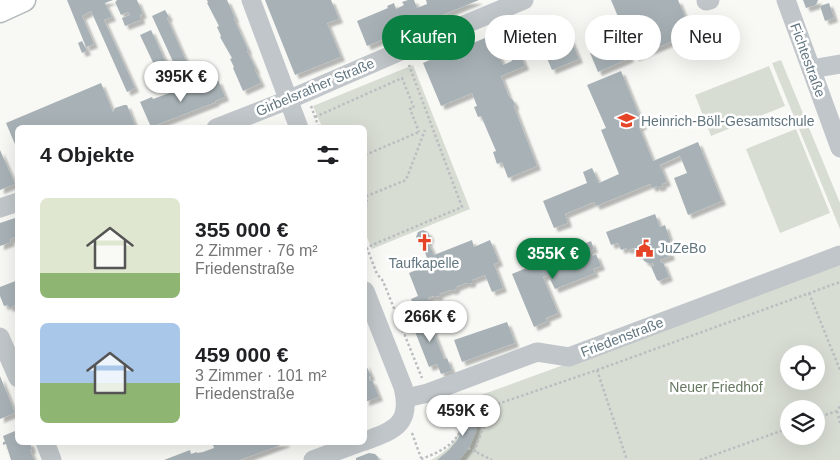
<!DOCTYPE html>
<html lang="de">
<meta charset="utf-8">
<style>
:root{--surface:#fff;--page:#f6f6f6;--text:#202124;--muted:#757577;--accent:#0b8043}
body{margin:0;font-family:Arial,sans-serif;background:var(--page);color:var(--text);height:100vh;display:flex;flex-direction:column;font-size:19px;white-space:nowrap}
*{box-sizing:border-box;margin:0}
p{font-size:16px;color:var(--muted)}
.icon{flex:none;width:28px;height:28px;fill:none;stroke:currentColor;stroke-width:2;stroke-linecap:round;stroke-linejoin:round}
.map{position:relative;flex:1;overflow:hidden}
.drawer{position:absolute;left:15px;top:125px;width:352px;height:320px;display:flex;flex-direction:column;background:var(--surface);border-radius:8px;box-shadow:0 5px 20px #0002}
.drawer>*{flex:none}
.top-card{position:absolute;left:382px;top:15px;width:382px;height:45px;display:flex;gap:10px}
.buttons{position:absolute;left:780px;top:345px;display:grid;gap:10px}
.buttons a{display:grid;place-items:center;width:45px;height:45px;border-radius:50%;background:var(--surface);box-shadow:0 5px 20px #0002;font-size:25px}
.price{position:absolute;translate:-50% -42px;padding:0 11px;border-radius:18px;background:#fff;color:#222;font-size:16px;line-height:32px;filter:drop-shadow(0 1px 2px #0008)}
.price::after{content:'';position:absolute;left:50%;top:30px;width:15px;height:11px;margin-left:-8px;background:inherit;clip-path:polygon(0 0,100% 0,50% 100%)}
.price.on{background:var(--accent);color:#fff}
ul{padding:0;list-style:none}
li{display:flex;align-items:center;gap:15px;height:125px;padding:0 25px}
li span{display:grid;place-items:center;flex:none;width:140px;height:100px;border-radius:8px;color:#555}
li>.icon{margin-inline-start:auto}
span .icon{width:60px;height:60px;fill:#fffc;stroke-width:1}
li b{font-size:21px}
h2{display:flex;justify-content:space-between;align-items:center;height:60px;padding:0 25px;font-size:21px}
.pill{padding:0 18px;border-radius:22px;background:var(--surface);box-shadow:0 5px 20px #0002;font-size:18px;line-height:45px}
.pill.on{background:var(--accent);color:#fff}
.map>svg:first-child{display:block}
.green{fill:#d8ddd4;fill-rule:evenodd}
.building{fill:#a8b2b6;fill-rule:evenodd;filter:url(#shadow)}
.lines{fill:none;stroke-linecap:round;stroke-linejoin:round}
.major-casing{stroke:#b2b8bb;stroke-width:25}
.path{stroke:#babec0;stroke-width:2.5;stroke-dasharray:2.5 2.5;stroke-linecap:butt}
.minor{stroke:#c0c6c9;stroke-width:19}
.major{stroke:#fff;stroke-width:22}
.labels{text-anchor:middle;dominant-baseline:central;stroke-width:5;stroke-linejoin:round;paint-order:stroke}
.street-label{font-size:14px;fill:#627680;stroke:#fff}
.poi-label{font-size:14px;fill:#627680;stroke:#fff;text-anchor:start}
.park-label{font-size:14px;fill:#677861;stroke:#fff}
</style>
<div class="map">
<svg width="840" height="460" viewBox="0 0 840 460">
<defs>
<filter id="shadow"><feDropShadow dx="4" dy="4" stdDeviation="1" flood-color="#0004"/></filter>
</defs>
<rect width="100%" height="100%" fill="#f8f8f5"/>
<g class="green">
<path d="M781 60 840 203V229L772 63Z"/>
<path d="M413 65 470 209 372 249 365 233V128L322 127 313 106Z"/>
<path d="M769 66 785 106 711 136 695 95Z"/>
<path d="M796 129 830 213 780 233 746 149Z"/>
<path d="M840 264V460H431C459 445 461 431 462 402ZM789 354H816V381H789ZM789 409H816V436H789Z"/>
</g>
<g class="building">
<path d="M67 0H113L105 3 112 17 104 20 135 88 127 92 91 11 82 16 94 44 86 47Z"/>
<path d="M116 0H137L143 14 140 15 141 20 125 26 122 18 130 15 128 12 121 15 115 2 117 1Z"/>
<path d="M207 0H227L235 18 234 19 248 50 247 51 256 69 255 70 261 83 243 91 233 68 234 67 230 59 232 58 220 37 221 36 217 27 219 26 207 3H208Z"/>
<path d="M265 0H331L339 19 327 23 341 57 295 75Z"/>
<path d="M408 0H414L417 8 427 4 426 0H479L367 46 357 21 388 8 387 6 394 3 396 9 404 5 402 2Z"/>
<path d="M611 0H678L692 33 635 57Z"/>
<path d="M803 0H818L816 5 806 8Z"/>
<path d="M829 3 834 18 825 21 820 6Z"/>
<path d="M165 10 169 17 167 18 186 61 175 66 152 16Z"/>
<path d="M151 30 169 69 158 73 140 35Z"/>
<path d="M567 31 579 59 552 70 540 42Z"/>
<path d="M485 38 489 50 514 39 525 66 501 76 509 97 512 99 515 104 514 107 537 166 508 178 502 162 497 164 493 152 496 151 481 116 478 117 474 107 477 106 472 93 441 106 423 63 434 58V59ZM508 51 512 61 503 65 499 55Z"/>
<path d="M623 39 630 58 598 72 590 53Z"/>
<path d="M82 41 87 51 82 53 78 43Z"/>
<path d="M621 71 643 125 639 127 653 161 698 142 722 201 688 215 674 178 687 173 680 156 660 165 667 182 662 184 663 186 657 188V186L652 188 650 184 596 206 594 202 565 214 568 223 554 228 543 201 587 183 583 172 592 168 599 183 619 174 601 130 606 128 587 85Z"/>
<path d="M218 80 225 97 215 101 216 102 151 127 140 102 152 97 153 99 178 90 181 95Z"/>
<path d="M101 83 113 112 115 108 124 105H127L136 128H18L17 149 6 123Z"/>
<path d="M0 150 15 184 0 190Z"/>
<path d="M655 214 660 227 665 225 672 246 668 247 671 256 660 260 661 263 663 262 669 277 659 281 657 280 653 271 651 266H654L653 263 650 264 644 261 642 256 635 253 634 248 627 250 626 248 621 250 618 243 611 245 606 232Z"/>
<path d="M18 217V236L10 239 11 242 0 246V223Z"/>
<path d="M423 230 428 232 430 237 428 242 434 255 472 240 474 247 490 240 499 262 494 264 503 288 492 292 485 275 472 280V283L468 284 466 283 456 287V289L452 291 450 290 439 294V296L435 297 433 296 428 298 429 301 415 307 411 299 418 296 409 273 416 270 414 263 427 258 422 244 418 242 416 237 418 232Z"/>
<path d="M591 241 594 249 590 250 593 256 596 254 601 266 593 269 595 273 555 289 548 275 543 277 558 313 546 318 547 321 534 327 512 274Z"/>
<path d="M18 280V304L9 308 8 305 4 306 0 296V287Z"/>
<path d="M426 313 428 317 431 316 435 326 432 328 444 359 447 358 452 371 441 374 437 364 429 367 410 319Z"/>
<path d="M507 322 515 343 462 362 454 340Z"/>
<path d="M365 363 371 376 369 377 370 381 372 380 379 397 365 402Z"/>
<path d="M0 376 15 413 0 419Z"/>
<path d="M477 409 478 417 476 431 470 446 464 454 459 460H437L449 450 458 439 464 424V412Z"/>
<path d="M15 431 16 435 18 434V442H30L32 449 30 450 34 460H11L6 444 3 445V442H5L3 436Z"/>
<path d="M212 442H286V443L240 460H164L190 450 191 454 197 452V453L203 452 214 448Z"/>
<path d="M369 453 375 454 378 457 379 460H356V458Z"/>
</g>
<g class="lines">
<defs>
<path id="major" d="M0 11 24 0"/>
</defs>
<use href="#major" class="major-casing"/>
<g class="path">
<path d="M311 106 319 128"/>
<path d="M315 117 402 78 414 108 410 109 419 132"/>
<path d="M365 155 419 132"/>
<path d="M365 217 367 196 406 180 425 130"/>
<path d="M365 243 377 274 383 281 422 378"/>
<path d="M365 248 462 207 409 65"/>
<path d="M809 293 840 370"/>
<path d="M597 370 627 460"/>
<path d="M837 411 840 423"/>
<path d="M816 418 837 411 840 406"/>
<path d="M412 433 421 458"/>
<path d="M468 448 492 460"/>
<path d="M475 452 477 443 484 426 483 409 597 370 840 282"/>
<path d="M421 459C441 452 464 441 463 416 462 410 459 403 458 397"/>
<path d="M700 460 789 428"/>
</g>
<g class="minor">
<path d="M251 0 299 128"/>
<path d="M706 0V1L710 0"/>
<path d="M786 0 840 148"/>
<path d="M811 69 840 64"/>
<path d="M216 128 288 100 403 50 524 0"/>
<path d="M0 208 18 202"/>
<path d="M365 291 403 387C412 424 395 430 365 441"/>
<path d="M0 337 18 378"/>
<path d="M406 398 428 393 537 352 569 357 840 255"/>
<path d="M45 442 52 460"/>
<path d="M313 460 361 442"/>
</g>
<use href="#major" class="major"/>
</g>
<defs>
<symbol id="school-bare" viewBox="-9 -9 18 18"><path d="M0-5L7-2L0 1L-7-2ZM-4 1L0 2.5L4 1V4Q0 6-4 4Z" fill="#e64427" stroke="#fff" stroke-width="2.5" paint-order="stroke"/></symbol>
<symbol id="church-bare" viewBox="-9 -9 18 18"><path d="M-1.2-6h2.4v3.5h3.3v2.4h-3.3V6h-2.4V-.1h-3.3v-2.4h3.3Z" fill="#e64427" stroke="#fff" stroke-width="2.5" paint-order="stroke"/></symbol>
<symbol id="civic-bare" viewBox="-9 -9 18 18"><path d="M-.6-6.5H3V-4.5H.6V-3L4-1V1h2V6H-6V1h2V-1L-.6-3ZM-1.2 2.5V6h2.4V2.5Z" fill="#e64427" stroke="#fff" stroke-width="2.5" paint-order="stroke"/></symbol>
</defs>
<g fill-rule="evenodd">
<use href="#school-bare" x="614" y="108" width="25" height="25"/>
<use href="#church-bare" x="412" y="230" width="25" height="25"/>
<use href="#civic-bare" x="632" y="236" width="25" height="25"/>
</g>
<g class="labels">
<g class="street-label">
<text transform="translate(808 60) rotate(70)">Fichtestraße</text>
<text transform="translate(315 87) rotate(-23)">Girbelsrather Straße</text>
<text transform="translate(622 337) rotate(-21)">Friedenstraße</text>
</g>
<g class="poi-label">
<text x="641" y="121">Heinrich-Böll-Gesamtschule</text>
<text x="658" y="248">JuZeBo</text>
<text x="424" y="263" text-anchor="middle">Taufkapelle</text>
</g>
<g class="park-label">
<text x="716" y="387">Neuer Friedhof</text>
</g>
</g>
</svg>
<div class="buttons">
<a><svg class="icon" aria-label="locate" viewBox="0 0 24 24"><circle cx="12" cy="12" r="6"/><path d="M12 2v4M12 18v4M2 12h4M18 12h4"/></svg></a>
<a><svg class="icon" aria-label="layers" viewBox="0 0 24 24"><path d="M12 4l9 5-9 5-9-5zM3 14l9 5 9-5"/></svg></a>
</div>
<b class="price" style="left:181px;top:103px">395K €</b>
<b class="price on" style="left:553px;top:280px">355K €</b>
<b class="price" style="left:430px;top:343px">266K €</b>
<b class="price" style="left:463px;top:437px">459K €</b>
<div class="top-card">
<a class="pill on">Kaufen</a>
<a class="pill">Mieten</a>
<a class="pill">Filter</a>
<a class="pill">Neu</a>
</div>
<section class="drawer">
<h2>4 Objekte<svg class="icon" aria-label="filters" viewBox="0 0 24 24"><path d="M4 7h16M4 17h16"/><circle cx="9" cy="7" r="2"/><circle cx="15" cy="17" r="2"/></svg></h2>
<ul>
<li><span style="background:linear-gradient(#dfe7d0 75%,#8fb573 0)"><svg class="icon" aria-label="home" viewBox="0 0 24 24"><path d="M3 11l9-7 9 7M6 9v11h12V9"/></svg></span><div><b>355 000 €</b><p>2 Zimmer · 76 m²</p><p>Friedenstraße</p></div></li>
<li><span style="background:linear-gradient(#a9c7e8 60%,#8fb573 0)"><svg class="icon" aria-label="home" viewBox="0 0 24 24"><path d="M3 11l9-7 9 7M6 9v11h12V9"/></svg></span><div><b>459 000 €</b><p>3 Zimmer · 101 m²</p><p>Friedenstraße</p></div></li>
</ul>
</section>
</div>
